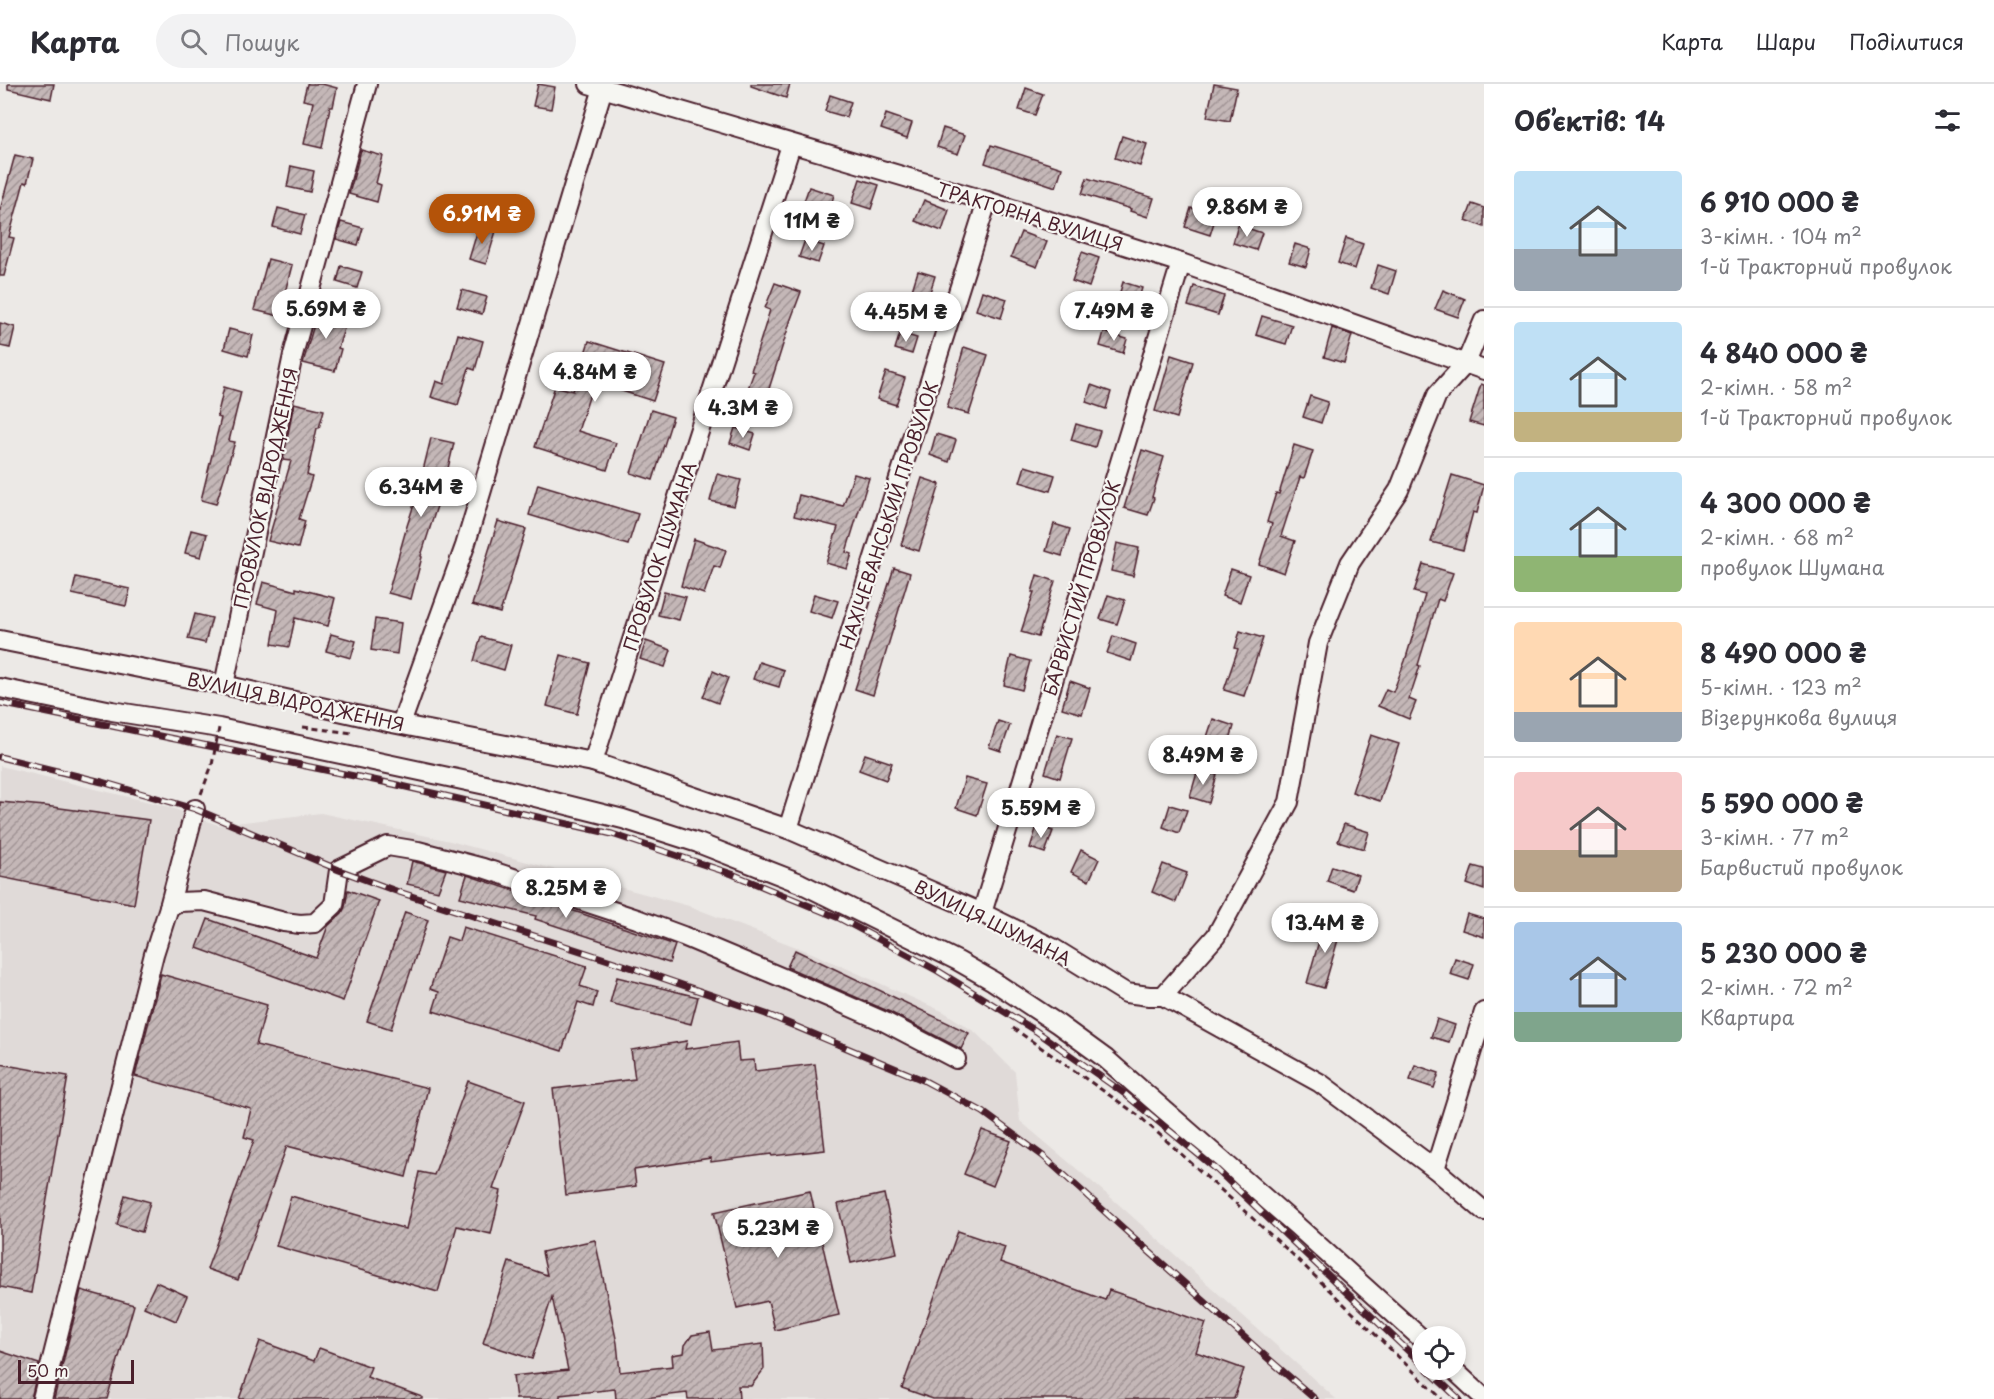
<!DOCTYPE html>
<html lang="uk">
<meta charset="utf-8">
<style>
:root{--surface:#fff;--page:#f2f2f3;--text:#2b2b33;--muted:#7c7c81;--line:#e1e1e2;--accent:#b45309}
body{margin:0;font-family:"Playpen Sans",sans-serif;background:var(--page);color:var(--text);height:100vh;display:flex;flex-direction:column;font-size:22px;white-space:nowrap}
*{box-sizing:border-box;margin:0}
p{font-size:20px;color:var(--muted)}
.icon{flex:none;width:33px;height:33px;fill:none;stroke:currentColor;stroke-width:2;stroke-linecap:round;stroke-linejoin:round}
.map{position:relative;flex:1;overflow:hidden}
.details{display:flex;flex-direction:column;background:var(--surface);width:510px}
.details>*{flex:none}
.tools{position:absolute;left:1412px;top:1242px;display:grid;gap:12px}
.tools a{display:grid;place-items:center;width:54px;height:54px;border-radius:50%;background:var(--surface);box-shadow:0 3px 9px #0003;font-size:30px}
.scale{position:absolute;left:18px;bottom:15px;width:116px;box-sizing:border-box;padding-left:6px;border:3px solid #4a1f2b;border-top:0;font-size:16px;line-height:21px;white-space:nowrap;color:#4a1f2b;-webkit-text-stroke:4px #f6f6f2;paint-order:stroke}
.price{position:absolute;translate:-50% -51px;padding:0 14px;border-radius:21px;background:#fff;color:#222;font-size:20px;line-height:39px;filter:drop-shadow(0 2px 3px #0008)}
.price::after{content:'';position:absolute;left:50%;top:36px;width:18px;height:14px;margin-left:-9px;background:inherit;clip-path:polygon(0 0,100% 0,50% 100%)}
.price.on{background:var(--accent);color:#fff}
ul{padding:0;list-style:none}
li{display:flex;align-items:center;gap:18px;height:150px;padding:0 30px}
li+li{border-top:2px solid var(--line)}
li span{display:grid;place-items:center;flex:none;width:168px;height:120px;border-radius:6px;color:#555}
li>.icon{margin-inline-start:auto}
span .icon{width:72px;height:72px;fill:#fffc;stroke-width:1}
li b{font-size:26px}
h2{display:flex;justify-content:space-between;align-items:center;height:72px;padding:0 30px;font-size:26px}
header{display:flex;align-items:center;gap:36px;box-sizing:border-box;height:84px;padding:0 30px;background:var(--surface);border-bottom:2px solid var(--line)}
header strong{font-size:28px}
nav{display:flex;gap:33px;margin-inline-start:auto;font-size:21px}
.search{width:420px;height:54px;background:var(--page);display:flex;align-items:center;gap:15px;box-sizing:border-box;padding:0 21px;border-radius:33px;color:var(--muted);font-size:22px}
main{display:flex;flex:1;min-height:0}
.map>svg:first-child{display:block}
.built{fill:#e0dad8}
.building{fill:url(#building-hatch);stroke:#4a1f2b;stroke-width:1.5}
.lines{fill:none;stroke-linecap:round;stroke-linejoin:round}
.minor-casing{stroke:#4a1f2b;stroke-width:22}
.path{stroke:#4a1f2b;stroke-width:3;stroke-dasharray:6 4.5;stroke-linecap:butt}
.minor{stroke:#f6f6f2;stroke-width:18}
.rail-casing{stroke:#4a1f2b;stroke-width:7}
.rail{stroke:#f6f6f2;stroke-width:4.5;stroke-dasharray:14;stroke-linecap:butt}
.path-bridge{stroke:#4a1f2b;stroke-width:3;stroke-dasharray:6 4.5;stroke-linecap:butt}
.labels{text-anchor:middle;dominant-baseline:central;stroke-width:4.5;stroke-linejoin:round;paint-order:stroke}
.street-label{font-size:18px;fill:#4a1f2b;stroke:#f6f6f2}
</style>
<header>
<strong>Карта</strong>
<div class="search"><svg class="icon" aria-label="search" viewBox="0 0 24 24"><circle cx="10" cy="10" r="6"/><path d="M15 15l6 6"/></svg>Пошук</div>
<nav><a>Карта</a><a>Шари</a><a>Поділитися</a></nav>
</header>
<main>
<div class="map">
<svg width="1484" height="1315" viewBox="0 0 1484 1315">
<defs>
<pattern id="building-hatch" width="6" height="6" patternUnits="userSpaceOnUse" patternTransform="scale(1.5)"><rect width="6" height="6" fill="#c4b7b7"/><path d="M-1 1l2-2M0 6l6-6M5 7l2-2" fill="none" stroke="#a19495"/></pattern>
</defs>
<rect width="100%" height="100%" fill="#ece9e6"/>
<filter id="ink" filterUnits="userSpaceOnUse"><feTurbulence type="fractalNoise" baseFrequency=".0167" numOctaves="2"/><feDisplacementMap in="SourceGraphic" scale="12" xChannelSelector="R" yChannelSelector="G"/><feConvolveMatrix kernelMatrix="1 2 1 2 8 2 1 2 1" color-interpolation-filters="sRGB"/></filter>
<g filter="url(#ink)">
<path class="built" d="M0 682 166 722 218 741 321 729 450 757 689 822 812 869 944 928 975 948 1015 988 1020 1037 1116 1118 1336 1315H0Z"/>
<g class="building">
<path d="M8 0H54L51 15 8 5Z"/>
<path d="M307 0H322L337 4 333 23H330L322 64 304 60 313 18 303 16Z"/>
<path d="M538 0 555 3 551 25 533 22Z"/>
<path d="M751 0H790L786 14 751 2Z"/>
<path d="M1214 0 1237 4 1230 37 1207 33Z"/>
<path d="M1026 4 1043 10 1035 31 1019 26Z"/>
<path d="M830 11 851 18 846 33 825 27Z"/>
<path d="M886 30 912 39 907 54 881 45Z"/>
<path d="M943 44 965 51 958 70 937 63Z"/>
<path d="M1122 52 1147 60 1140 82 1115 74Z"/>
<path d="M991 61 1062 84 1056 103 985 79Z"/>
<path d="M361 66 383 72 376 99 381 101 377 118 349 110Z"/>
<path d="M15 71 33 75 27 99 24 98 9 153 14 154 4 192H0V126Z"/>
<path d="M291 82 314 87 310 108 287 103Z"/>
<path d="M1087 94 1154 114 1148 133 1130 127 1131 125 1082 110Z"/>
<path d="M860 95 879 101 871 125 852 119Z"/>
<path d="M809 103 834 111 829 128 803 120Z"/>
<path d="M924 116 949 126 942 147 915 137Z"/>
<path d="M1472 120 1484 124V143L1466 136Z"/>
<path d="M278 124 305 131 300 150 273 143Z"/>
<path d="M1191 124 1216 132 1210 151 1185 143Z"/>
<path d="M341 138 363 144 358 161 336 155Z"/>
<path d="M1238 141 1262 149 1256 166 1233 159Z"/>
<path d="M479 142 496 147 486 180 469 175Z"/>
<path d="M1021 148 1047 158 1037 183 1011 173Z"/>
<path d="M1346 154 1363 160 1355 185 1338 179Z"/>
<path d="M805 156 824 162 818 179 799 173Z"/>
<path d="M1295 160 1311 165 1306 183 1289 178Z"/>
<path d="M1082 168 1099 174 1089 203 1072 197Z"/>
<path d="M268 175 292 181 279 232 254 226Z"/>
<path d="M1378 181 1396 187 1389 210 1371 204Z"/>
<path d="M341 182 362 188 357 204 337 198Z"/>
<path d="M918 187 935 192 926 221 909 216Z"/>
<path d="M1123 198 1142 204 1134 231 1115 225Z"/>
<path d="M775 199 801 208 791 235 762 327 742 321 754 288 751 287 770 226 765 224Z"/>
<path d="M1194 202 1224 212 1218 231 1188 222Z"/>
<path d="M462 206 487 213 482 230 457 223Z"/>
<path d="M1443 206 1465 215 1458 233 1435 225Z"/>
<path d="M982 207 1007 215 1001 234 976 226Z"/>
<path d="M319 223 348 232 338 264 341 265 335 287 303 279Z"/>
<path d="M1262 232 1292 241 1286 260 1256 251Z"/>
<path d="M0 239 15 243 10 264 0 262Z"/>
<path d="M1332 244 1352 251 1344 279 1324 273Z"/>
<path d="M229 245 253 251 248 272 224 265Z"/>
<path d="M1104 248 1127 255 1123 269 1100 262Z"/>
<path d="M900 249 917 254 912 270 895 265Z"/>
<path d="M458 250 483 257 475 286 469 284 458 321 431 313 436 297 444 300Z"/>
<path d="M589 257 665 281 653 317 594 298 578 347 616 359 607 386 535 363 555 302 573 307Z"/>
<path d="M964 263 988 271 969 330 947 324Z"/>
<path d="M1171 271 1193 278 1177 334 1155 327Z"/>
<path d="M886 288 905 294 896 321 877 315Z"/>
<path d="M1481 300 1484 301V342L1469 338Z"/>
<path d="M1091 301 1111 308 1106 325 1086 318Z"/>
<path d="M224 303 241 308 229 357 235 358 216 420 201 416 221 334 217 333Z"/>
<path d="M1310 312 1328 318 1321 339 1303 333Z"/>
<path d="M294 319 324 326 319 344H317L307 391 312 393 299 435 305 437 298 464 268 457 291 377 283 376Z"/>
<path d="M651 326 673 333 653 396 631 389Z"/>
<path d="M1076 340 1100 347 1095 363 1071 356Z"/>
<path d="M735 344 755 350 750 366 730 359Z"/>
<path d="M936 350 956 356 949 378 930 371Z"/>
<path d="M431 354 454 359 445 397 421 472 422 473 411 515 388 509 407 442 417 411Z"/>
<path d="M1294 361 1313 367 1304 394 1300 393 1281 452 1295 457 1284 489 1259 480 1272 440 1267 438 1276 409 1279 410Z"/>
<path d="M1142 366 1164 373 1152 413 1154 414 1148 431 1124 424Z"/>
<path d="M1025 382 1055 391 1050 407 1020 398Z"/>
<path d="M717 390 741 396 734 422 710 417Z"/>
<path d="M854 390 869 394 846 468 852 470 847 485 826 479 838 443 794 432 799 411 843 422Z"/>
<path d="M1452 391 1484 401 1477 429 1473 428 1463 466 1431 458Z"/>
<path d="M922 394 940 400 919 467 901 461Z"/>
<path d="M538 400 638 430 628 461 529 431Z"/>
<path d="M498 437 526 445 500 529 472 521Z"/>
<path d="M1054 440 1070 445 1062 472 1046 467Z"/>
<path d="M191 446 207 450 201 473 185 469Z"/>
<path d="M694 455 726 466 720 484 714 482 704 510 681 502Z"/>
<path d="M1117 459 1139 464 1133 492 1111 487Z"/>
<path d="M1423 480 1453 489 1443 517 1438 515 1418 581 1420 582 1409 615 1416 618 1409 635 1378 622 1386 605 1393 608 1405 577 1425 511 1414 508Z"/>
<path d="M894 484 910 489 873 611 855 605Z"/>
<path d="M1231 485 1249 491 1240 518 1222 512Z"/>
<path d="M1037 491 1055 497 1038 553 1021 548 1034 508H1032Z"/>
<path d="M76 493 130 505 126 522 72 510Z"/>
<path d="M263 498 296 507V504L335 514 328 542 295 534 289 563 272 560 278 526 257 520Z"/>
<path d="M664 508 686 513 679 536 658 531Z"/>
<path d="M814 510 838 517 832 534 809 527Z"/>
<path d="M1108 511 1125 516 1117 540 1100 535Z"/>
<path d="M195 530 212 534 205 559 188 555Z"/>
<path d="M375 535 401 539 397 570 371 566Z"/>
<path d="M1240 547 1263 554 1244 612 1224 606 1238 565 1235 564Z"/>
<path d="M331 550 356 557 351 574 326 567Z"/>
<path d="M1113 552 1136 560 1131 577 1107 569Z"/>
<path d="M481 553 511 561 504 586 474 577Z"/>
<path d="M646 557 671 566 665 583 640 575Z"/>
<path d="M561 571 590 579 577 630 547 622Z"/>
<path d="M1011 572 1030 577 1022 606 1004 601Z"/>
<path d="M759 578 784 586 779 603 753 595Z"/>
<path d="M713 587 728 594 718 619 703 613Z"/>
<path d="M1070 597 1090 604 1082 630 1062 624Z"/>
<path d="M1213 635 1234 642 1227 666 1205 659Z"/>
<path d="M998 637 1010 641 1001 667 989 663Z"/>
<path d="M1057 650 1072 654 1060 694 1045 689Z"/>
<path d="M1371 651 1399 660 1380 717 1352 708Z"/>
<path d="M865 670 892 679 886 696 859 686Z"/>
<path d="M1198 685 1217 691 1209 719 1190 713Z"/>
<path d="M965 694 987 700 977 731 956 724Z"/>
<path d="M0 718 45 722 149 736 134 820 0 793Z"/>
<path d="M1170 721 1187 726 1179 749 1163 743Z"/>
<path d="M1344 740 1369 748 1364 765 1338 757Z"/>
<path d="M1037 742 1053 747 1045 769 1030 764Z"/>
<path d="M1081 766 1099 775 1089 797 1071 788Z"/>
<path d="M412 777 446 786 438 807 407 800Z"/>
<path d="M1163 780 1187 789 1176 818 1152 808Z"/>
<path d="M1332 782 1358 791 1353 806 1327 797Z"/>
<path d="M1473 782 1484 785V806L1467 800Z"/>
<path d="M467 791 675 861 669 879 535 835 536 832 460 813Z"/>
<path d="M348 806 379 817 343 917 197 864 208 835 316 874 328 842 342 829 345 823Z"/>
<path d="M405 828 428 836 391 945 367 937Z"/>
<path d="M1467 830 1484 835V853L1462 846Z"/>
<path d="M1325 836 1342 842 1324 904 1307 899Z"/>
<path d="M463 843 587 882 580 902 597 908 593 923 578 918 562 967 433 927 439 908 430 905 447 853 459 857Z"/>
<path d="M795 866 969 949 961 965 890 928 787 883Z"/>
<path d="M1455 874 1474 880 1469 896 1450 890Z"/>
<path d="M161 890 267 921 256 961 428 1004 406 1093 287 1062 238 1196 207 1185 254 1056 244 1053 251 1025 135 992Z"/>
<path d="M617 893 698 913 691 940 610 919Z"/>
<path d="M1437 935 1455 941 1449 958 1431 953Z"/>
<path d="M687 957 685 965 737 958 739 977 754 976 755 987 815 980 825 1066 772 1072 771 1070 711 1078V1074L634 1086 636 1102 566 1111 553 1005 635 995 631 966Z"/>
<path d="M0 980 68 992 31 1209 0 1203Z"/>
<path d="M1415 981 1439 989 1434 1004 1410 996Z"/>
<path d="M468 997 525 1017 493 1105 501 1107 491 1150 457 1142 438 1208 276 1162 291 1112 406 1145 419 1088 434 1091Z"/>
<path d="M982 1046 1011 1057 993 1102 964 1090Z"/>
<path d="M810 1107 839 1231 775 1246 768 1217 737 1224 714 1128Z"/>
<path d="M884 1110 897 1169 851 1179 838 1120Z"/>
<path d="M125 1111 150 1118 142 1148 117 1141Z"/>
<path d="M958 1147 1005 1163 1000 1178 1105 1216 1109 1206 1206 1239 1196 1268 1244 1285 1234 1315H933L902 1304Z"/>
<path d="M595 1156 617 1259 620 1288 673 1282 672 1271 684 1269 685 1261 692 1251 710 1248 713 1266 763 1260 764 1285 751 1302H738L739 1315H688L687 1309 636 1315H616L615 1305 560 1311V1315H516L513 1292 568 1286 552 1213 532 1275 483 1259 509 1178 547 1191 542 1168Z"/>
<path d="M156 1198 187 1212 176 1237 144 1223Z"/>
<path d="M81 1206 134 1221 107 1315H54Z"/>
<path d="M260 1257 314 1277 319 1264 371 1283 367 1293 422 1313V1315H239Z"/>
<path d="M0 1267 39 1280 31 1315H0Z"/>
</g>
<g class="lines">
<defs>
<g id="minor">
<path d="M589 0 987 117 1181 179 1484 286"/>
<path d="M0 556 224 601 392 639 593 678 788 745 982 829 1053 864 1126 909 1149 912H1163L1320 999 1435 1085 1484 1127"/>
<path d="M224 601 293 271 367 0"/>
<path d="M0 604 112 627 219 644 495 703 623 735 698 759 800 799 958 877 993 897 1058 940 1106 975 1297 1142 1422 1255"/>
<path d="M401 640 465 462 603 4"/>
<path d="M593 678 791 61"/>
<path d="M788 745 987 117"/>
<path d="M169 823 178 818 204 817 284 838 300 840 315 839 334 821 339 786 388 762 418 767 483 784 637 835 683 852 828 913 885 938 956 975"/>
<path d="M982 829 1181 179"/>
<path d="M1163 912 1216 852 1289 718 1318 559 1350 479 1399 406 1437 311 1466 279 1484 236"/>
<path d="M1435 1085 1484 928"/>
<path d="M1454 1286 1484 1314"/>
<path d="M42 1315 154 870 169 823 195 725"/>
</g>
</defs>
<use href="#minor" class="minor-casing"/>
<g class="path">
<path d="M303 643 353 649"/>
<path d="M201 710 212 681"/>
<path d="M1013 944 1138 1031 1292 1170 1442 1315"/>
</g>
<use href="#minor" class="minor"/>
<defs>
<g id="rail">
<path d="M0 619 393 700 612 750 732 790 839 834 938 887 1036 947 1125 1010 1216 1085 1422 1280"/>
<path d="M0 673 102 698 195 725 339 786 396 807 639 886 766 930 923 996 983 1028 1043 1072 1263 1270 1315 1315"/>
<path d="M1428 1286 1459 1315"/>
</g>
</defs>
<use href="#rail" class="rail-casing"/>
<use href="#rail" class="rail"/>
<path class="path-bridge" d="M212 681 219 644"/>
</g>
</g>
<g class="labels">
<g class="street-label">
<text transform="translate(1030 132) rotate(17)">ТРАКТОРНА ВУЛИЦЯ</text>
<text transform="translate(265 404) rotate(-78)">ПРОВУЛОК ВІДРОДЖЕННЯ</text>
<text transform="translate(888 431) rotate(-72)">НАХІЧЕВАНСЬКИЙ ПРОВУЛОК</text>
<text transform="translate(659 472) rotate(-72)">ПРОВУЛОК ШУМАНА</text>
<text transform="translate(1081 504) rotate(-73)">БАРВИСТИЙ ПРОВУЛОК</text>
<text transform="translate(296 617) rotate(12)">ВУЛИЦЯ ВІДРОДЖЕННЯ</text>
<text transform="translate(993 838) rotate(26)">ВУЛИЦЯ ШУМАНА</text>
</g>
</g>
</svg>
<div class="tools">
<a><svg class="icon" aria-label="locate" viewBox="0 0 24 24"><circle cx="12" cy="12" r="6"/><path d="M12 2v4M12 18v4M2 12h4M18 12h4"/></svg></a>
</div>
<div class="scale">50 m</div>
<b class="price" style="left:1247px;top:154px">9.86M ₴</b>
<b class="price on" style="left:482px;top:161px">6.91M ₴</b>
<b class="price" style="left:812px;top:168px">11M ₴</b>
<b class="price" style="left:326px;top:256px">5.69M ₴</b>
<b class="price" style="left:1114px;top:258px">7.49M ₴</b>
<b class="price" style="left:906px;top:259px">4.45M ₴</b>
<b class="price" style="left:595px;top:319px">4.84M ₴</b>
<b class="price" style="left:743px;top:355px">4.3M ₴</b>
<b class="price" style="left:421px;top:434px">6.34M ₴</b>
<b class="price" style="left:1203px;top:702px">8.49M ₴</b>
<b class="price" style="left:1041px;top:755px">5.59M ₴</b>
<b class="price" style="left:566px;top:835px">8.25M ₴</b>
<b class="price" style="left:1325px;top:870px">13.4M ₴</b>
<b class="price" style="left:778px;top:1175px">5.23M ₴</b>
</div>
<section class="details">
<h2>Об’єктів: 14<svg class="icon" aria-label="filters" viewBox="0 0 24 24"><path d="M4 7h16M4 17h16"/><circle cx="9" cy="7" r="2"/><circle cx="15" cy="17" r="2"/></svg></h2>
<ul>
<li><span style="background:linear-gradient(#bfe0f5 65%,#9aa5b1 0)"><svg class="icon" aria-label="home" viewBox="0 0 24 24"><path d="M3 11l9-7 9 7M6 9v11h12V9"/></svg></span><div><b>6 910 000 ₴</b><p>3-кімн. · 104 m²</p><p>1-й Тракторний провулок</p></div></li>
<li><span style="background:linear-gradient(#bfe0f5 75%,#c2b280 0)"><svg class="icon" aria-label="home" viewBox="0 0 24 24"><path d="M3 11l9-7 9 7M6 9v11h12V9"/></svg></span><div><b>4 840 000 ₴</b><p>2-кімн. · 58 m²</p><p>1-й Тракторний провулок</p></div></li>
<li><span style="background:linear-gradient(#bfe0f5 70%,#8fb573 0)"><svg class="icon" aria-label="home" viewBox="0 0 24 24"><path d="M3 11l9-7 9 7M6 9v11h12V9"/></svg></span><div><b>4 300 000 ₴</b><p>2-кімн. · 68 m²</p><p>провулок Шумана</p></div></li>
<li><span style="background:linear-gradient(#ffd9b3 75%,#9aa5b1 0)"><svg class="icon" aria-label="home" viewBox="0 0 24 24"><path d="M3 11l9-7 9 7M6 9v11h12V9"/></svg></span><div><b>8 490 000 ₴</b><p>5-кімн. · 123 m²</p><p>Візерункова вулиця</p></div></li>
<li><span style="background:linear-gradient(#f6c9c9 65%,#b9a48a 0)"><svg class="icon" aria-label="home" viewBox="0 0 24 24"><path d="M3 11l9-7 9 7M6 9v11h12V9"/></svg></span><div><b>5 590 000 ₴</b><p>3-кімн. · 77 m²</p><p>Барвистий провулок</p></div></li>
<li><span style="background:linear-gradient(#a9c7e8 75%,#7fa58c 0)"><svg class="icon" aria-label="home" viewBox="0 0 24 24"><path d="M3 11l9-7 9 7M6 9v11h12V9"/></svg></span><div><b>5 230 000 ₴</b><p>2-кімн. · 72 m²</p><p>Квартира</p></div></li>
</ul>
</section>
</main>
